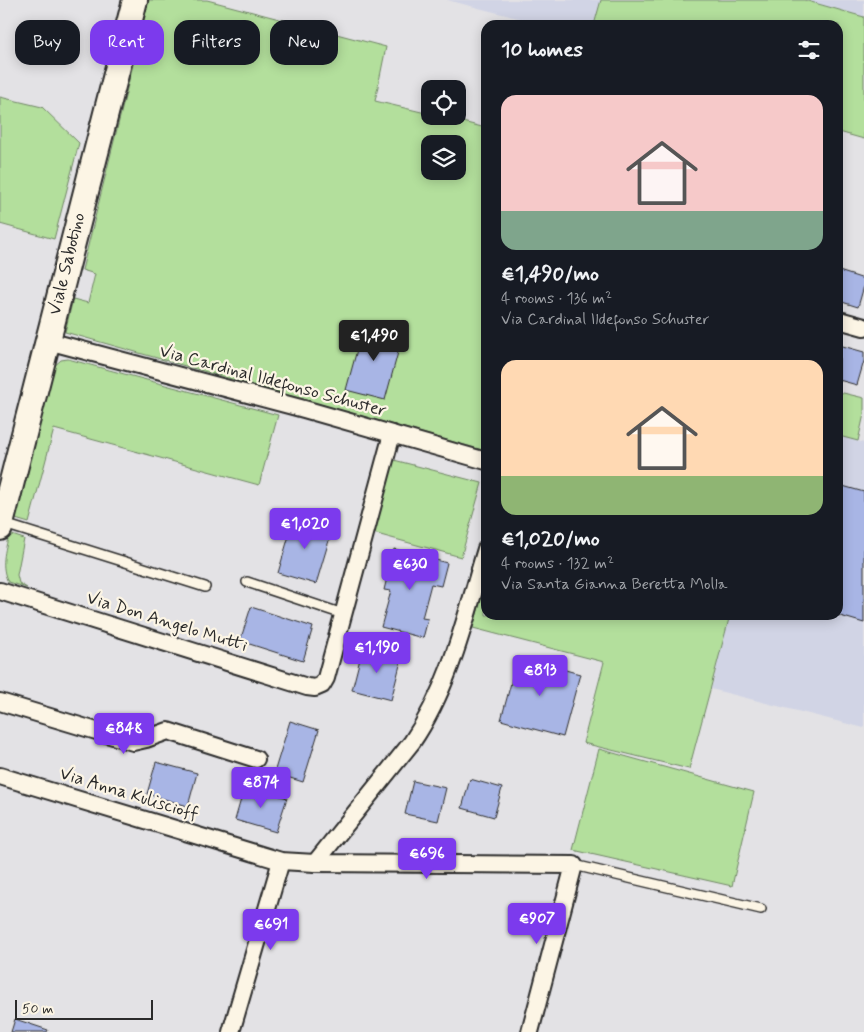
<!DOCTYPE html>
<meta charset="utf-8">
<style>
:root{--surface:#171b24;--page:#242831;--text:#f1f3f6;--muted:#9ea1a6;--accent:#7c3aed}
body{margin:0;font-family:Mynerve,sans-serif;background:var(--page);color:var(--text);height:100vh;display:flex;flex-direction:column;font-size:19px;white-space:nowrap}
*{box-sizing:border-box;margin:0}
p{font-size:16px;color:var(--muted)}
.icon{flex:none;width:28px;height:28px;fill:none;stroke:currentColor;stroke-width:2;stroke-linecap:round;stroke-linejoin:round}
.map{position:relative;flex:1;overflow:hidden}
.panel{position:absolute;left:481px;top:20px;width:362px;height:600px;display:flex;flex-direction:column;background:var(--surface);border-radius:15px;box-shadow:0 2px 12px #0003}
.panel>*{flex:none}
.guide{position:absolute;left:15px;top:20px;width:391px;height:45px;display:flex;gap:10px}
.controls{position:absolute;left:421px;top:80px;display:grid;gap:10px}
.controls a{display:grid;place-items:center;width:45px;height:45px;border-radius:10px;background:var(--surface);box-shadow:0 2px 12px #0003;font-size:25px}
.scale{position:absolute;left:15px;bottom:12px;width:138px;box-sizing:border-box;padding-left:5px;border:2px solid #2b2b2b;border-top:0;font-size:14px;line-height:18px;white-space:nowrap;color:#2b2b2b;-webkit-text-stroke:4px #fcf5e5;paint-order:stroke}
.price{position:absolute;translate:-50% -42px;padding:0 11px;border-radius:5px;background:var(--accent);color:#fff;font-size:16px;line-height:32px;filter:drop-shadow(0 1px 2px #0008)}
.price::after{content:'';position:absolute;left:50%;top:30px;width:15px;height:11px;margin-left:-8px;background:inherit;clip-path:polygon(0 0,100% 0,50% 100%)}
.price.selected{background:#222;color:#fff}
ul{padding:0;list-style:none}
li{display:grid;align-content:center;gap:10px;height:265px;padding:0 20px}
li span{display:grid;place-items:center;height:155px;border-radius:15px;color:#555}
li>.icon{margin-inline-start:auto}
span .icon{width:90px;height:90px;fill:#fffc;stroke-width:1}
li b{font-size:21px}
h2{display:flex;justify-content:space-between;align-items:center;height:60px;padding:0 20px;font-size:21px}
.tag{padding:0 18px;border-radius:15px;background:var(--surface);box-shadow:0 2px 12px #0003;font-size:18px;line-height:45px}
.tag.selected{background:var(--accent);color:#fff}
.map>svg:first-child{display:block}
.built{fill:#d1d4e5}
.green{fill:#b3df9c;stroke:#6f8564;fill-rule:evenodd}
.building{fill:#a8b5e5;stroke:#2b2b2b}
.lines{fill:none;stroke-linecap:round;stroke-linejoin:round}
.lane-casing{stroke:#2b2b2b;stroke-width:12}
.street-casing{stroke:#2b2b2b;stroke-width:20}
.secondary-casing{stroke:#2b2b2b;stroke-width:28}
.lane{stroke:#fcf5e5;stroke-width:9}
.street{stroke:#fcf5e5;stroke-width:16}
.secondary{stroke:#fcf5e5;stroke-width:24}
.labels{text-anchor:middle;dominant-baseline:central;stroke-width:4.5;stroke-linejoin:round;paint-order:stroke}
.street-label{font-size:18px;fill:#2b2b2b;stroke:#fcf5e5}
</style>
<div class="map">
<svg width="864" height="1032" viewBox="0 0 864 1032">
<rect width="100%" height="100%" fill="#e3e2e5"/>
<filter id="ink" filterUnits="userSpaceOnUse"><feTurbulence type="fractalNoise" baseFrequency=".02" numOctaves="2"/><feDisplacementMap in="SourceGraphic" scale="10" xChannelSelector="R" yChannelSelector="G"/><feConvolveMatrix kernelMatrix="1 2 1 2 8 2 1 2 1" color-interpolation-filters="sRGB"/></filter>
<g filter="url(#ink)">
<g class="built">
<path d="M447 0H601L594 25H545Z"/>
<path d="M804 0H864V17Z"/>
<path d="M839 436 864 443V728L711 689 730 615H839Z"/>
</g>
<g class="green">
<path d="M149 0H207L386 47 375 101 430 114V116H439L486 128V451L65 332 73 299 88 303 95 274 82 270ZM430 144H458V171H430Z"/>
<path d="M601 0H804L864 17V139L839 132V25H594Z"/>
<path d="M0 97 42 107 79 143 54 239 0 224Z"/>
<path d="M68 359 278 415 259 485 54 429 29 523 12 518 53 367 61 360Z"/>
<path d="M839 392 864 398V414L858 441 839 436Z"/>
<path d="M394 460 482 483 461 557 373 533Z"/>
<path d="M9 534 24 539 17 575 19 583 27 588 8 582C0 566 5 551 9 534Z"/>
<path d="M486 581V615H730L689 769 583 743 604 662 473 628Z"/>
<path d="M599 749 754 792 732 886 573 850Z"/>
</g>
<g class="building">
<path d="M839 271 864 279V286L858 307 839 301Z"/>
<path d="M364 324 403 334 385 400 346 390Z"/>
<path d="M839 345 864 352V361L857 385 839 380Z"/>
<path d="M839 485 864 492V623L837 615H839Z"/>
<path d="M295 515 333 527 316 584 278 573Z"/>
<path d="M394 549 447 563 441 586 431 584 422 618 428 619 423 638 381 627 391 591 384 590Z"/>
<path d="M251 607 313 627 303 661 240 641Z"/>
<path d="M363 647 402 657 391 700 352 690Z"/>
<path d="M518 657 580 674 563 737 501 720Z"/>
<path d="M290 721 319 730 303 782 274 773Z"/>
<path d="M156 762 197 773 188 806 147 794Z"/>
<path d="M470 779 502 788 494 817 462 808Z"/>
<path d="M413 781 446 788 438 821 405 814Z"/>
<path d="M245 785 287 798 276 832 235 820Z"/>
<path d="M15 1019 48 1030 47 1032H11Z"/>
</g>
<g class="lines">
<defs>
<g id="lane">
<path d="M1 523 205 587"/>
<path d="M247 582 343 614"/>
<path d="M574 865 761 909"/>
</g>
<g id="street">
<path d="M839 320 864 327"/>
<path d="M48 341 304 409 486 461"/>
<path d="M0 591 307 687 315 688 322 685 326 678 392 434"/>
<path d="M0 702 133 742 146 739 168 731 256 759"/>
<path d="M0 776 281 861 315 863 574 865 530 1032"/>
<path d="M315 863 412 742C451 685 466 615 486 549"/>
<path d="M231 1032 281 861"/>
</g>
<path id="secondary" d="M0 528 135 0"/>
</defs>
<use href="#lane" class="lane-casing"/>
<use href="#street" class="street-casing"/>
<use href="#secondary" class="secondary-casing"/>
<use href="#lane" class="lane"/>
<use href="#street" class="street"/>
<use href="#secondary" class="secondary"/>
</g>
</g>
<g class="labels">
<g class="street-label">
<text transform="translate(67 264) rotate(-76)">Viale Sabotino</text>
<text transform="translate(273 381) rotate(15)">Via Cardinal Ildefonso Schuster</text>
<text transform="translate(167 622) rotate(17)">Via Don Angelo Mutti</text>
<text transform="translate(129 794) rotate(17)">Via Anna Kuliscioff</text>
</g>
</g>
</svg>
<div class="controls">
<a><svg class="icon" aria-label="locate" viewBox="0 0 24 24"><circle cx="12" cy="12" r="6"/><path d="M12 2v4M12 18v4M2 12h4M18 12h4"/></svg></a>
<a><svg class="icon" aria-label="layers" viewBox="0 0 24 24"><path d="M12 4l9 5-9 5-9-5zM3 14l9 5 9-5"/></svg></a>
</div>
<div class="scale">50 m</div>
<b class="price selected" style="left:374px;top:362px">€1,490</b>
<b class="price" style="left:305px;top:550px">€1,020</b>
<b class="price" style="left:410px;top:591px">€630</b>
<b class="price" style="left:377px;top:674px">€1,190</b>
<b class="price" style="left:540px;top:697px">€813</b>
<b class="price" style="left:124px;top:755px">€848</b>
<b class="price" style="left:261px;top:809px">€874</b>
<b class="price" style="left:427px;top:880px">€696</b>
<b class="price" style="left:537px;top:945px">€907</b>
<b class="price" style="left:271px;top:951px">€691</b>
<div class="guide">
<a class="tag">Buy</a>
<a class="tag selected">Rent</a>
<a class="tag">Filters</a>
<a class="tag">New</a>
</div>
<section class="panel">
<h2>10 homes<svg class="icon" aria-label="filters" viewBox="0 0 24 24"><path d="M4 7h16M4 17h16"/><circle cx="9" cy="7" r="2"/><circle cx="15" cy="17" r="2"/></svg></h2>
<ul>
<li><span style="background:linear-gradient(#f6c9c9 75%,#7fa58c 0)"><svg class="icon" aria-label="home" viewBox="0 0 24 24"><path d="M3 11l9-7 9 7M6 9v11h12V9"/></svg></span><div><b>€1,490/mo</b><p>4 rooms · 136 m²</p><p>Via Cardinal Ildefonso Schuster</p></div></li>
<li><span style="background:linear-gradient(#ffd9b3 75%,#8fb573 0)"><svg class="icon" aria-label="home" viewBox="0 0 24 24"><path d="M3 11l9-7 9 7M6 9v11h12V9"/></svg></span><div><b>€1,020/mo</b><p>4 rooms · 132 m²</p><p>Via Santa Gianna Beretta Molla</p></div></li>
</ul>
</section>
</div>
